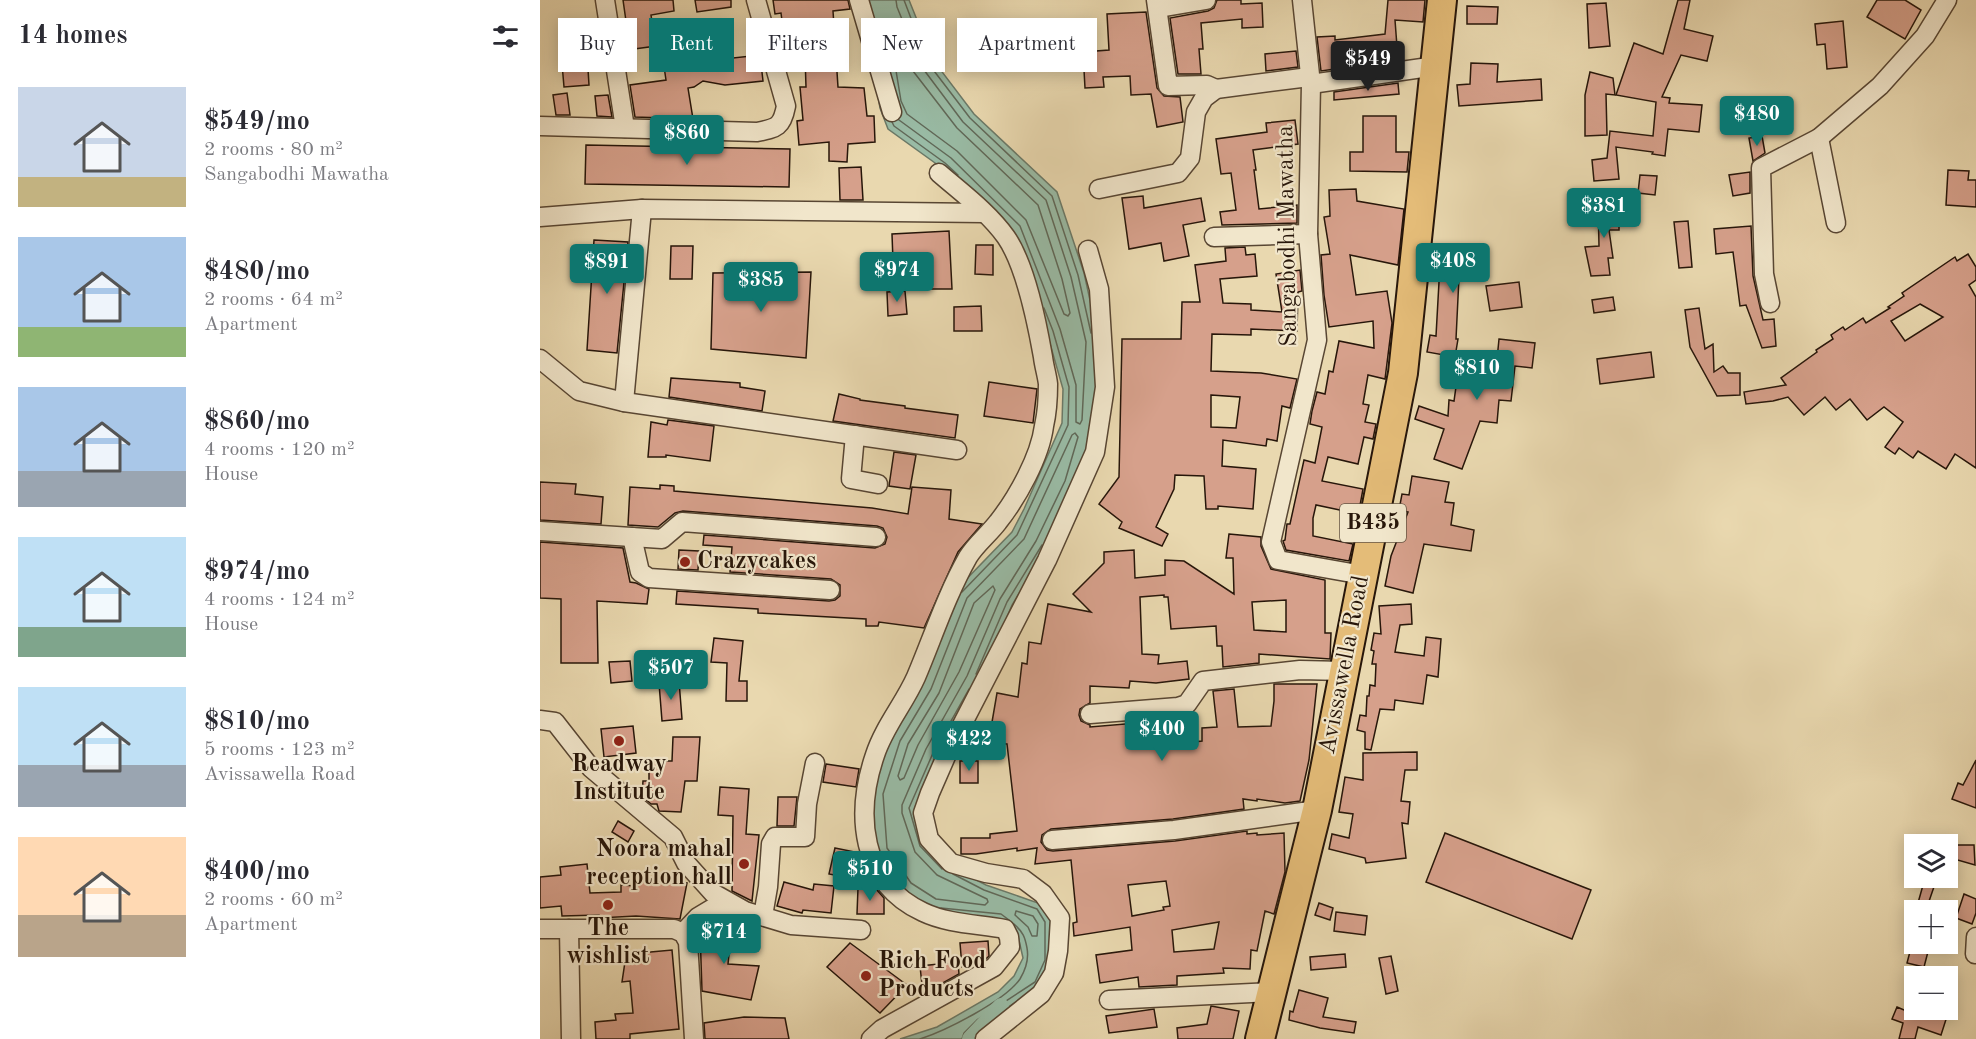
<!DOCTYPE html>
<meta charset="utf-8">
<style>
:root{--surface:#fff;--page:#f2f2f3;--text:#2b2b33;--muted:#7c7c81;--accent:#0f766e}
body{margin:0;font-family:"Old Standard TT",serif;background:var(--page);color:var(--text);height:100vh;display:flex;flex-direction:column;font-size:22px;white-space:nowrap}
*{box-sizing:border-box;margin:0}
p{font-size:20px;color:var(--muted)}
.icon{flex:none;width:33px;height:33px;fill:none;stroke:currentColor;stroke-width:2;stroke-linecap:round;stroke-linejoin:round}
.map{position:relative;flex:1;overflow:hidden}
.drawer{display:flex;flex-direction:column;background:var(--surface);width:540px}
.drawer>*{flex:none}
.hud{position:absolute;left:18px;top:18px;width:570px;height:54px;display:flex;gap:12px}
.buttons{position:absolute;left:1364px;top:834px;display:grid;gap:12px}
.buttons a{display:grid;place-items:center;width:54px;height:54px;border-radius:0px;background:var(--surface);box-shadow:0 3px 15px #0003;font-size:30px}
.price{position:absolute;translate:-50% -51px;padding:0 14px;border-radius:6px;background:var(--accent);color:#fff;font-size:20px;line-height:39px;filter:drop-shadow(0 2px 3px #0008)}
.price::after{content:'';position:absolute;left:50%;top:36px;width:18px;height:14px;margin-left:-9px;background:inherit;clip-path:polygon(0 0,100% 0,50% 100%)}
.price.current{background:#222;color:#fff}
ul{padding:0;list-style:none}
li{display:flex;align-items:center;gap:18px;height:150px;padding:0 18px}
li span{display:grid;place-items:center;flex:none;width:168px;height:120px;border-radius:0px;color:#555}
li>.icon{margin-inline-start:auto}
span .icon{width:72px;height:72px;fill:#fffc;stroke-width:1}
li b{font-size:26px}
h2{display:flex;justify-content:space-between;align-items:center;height:72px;padding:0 18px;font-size:26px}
.tag{padding:0 21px;border-radius:0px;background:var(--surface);box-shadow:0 3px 15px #0003;font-size:21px;line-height:54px}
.tag.current{background:var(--accent);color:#fff}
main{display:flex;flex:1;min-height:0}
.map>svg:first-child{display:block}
.water{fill:#99bba5;stroke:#6b7967;stroke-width:1.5}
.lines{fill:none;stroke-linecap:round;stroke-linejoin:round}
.shore{stroke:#606858;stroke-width:1.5}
.canal{stroke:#99bba5;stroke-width:16}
.building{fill:#d6a08b;stroke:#27160a;stroke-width:1.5;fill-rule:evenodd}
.minor-casing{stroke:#584633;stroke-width:21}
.primary-casing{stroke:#27160a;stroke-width:32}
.minor{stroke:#f1e6cb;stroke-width:18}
.primary{stroke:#e4bc78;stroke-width:28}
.poi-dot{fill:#8f2418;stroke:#f1e6cb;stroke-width:2}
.labels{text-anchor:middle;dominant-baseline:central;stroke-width:4.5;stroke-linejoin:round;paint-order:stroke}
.shield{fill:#f1e6cb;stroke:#645444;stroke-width:1.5}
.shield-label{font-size:22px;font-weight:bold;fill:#27160a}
.street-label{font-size:24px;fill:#27160a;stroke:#f1e6cb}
.poi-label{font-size:24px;font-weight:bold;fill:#27160a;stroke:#f1e6cb;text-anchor:start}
</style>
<main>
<section class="drawer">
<h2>14 homes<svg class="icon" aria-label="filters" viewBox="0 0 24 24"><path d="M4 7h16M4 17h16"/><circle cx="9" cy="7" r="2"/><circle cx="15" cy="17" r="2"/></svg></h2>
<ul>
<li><span style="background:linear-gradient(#c9d6e8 75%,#c2b280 0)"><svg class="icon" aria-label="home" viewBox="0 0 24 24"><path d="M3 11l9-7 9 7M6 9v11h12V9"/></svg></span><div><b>$549/mo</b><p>2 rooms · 80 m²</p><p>Sangabodhi Mawatha</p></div></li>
<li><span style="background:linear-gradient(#a9c7e8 75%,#8fb573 0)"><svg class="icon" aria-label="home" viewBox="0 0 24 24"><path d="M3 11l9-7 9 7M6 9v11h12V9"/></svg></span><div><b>$480/mo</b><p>2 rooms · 64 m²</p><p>Apartment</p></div></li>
<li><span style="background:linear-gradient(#a9c7e8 70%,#9aa5b1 0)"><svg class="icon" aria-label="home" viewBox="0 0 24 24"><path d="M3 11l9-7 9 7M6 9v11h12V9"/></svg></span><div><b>$860/mo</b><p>4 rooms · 120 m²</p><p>House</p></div></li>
<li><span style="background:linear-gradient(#bfe0f5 75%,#7fa58c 0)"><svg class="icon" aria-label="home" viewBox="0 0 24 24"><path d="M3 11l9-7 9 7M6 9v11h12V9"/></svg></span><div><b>$974/mo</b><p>4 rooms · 124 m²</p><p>House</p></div></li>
<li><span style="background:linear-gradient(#bfe0f5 65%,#9aa5b1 0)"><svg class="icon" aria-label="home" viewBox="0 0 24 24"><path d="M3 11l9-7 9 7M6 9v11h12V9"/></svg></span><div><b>$810/mo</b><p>5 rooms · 123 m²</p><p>Avissawella Road</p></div></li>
<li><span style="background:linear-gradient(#ffd9b3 65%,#b9a48a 0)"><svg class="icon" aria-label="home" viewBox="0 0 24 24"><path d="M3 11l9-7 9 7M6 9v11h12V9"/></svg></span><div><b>$400/mo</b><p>2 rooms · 60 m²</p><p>Apartment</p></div></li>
</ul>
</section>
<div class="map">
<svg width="1436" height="1039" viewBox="0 0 1436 1039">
<rect width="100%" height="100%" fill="#e9d8af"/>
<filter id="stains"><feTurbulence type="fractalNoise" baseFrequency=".00333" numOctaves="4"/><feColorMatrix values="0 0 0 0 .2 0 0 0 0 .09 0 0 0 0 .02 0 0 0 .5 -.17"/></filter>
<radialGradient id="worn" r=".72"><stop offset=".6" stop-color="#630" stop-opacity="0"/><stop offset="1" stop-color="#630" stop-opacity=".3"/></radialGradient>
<path class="water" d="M322 0H369L393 60 434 114 517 192 544 273 559 341 556 422 538 486 507 548 472 605 440 682 398 755 375 809 385 843 405 864 446 885 501 904 511 920V962L500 986 441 1025 426 1039H360L397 1027 458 992 474 976 483 958 478 936 461 920 391 913 362 893 334 853 330 792 347 735 415 591 472 532 484 509 522 423 523 389 507 333 468 233 402 168 348 129 340 108Z"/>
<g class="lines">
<g class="shore">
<path d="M356 0 357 7 381 66 423 122 506 200 531 277 546 342 542 420 540 424 536 422V385L520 329 480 226 411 158 359 120"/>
<path d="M364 0 388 63 430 118 512 196 538 275 551 333"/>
<path d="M353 24 373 71 417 128 498 205 522 279 530 313 528 316 524 314 486 220 417 151 367 114 361 101 349 28Z"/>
<path d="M352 122 354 126 405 163 418 175"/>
<path d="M535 433 538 437 525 481 496 541 460 599 427 676 386 749 362 805V813L375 852 397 875 447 899 448 902 445 905 396 899 371 883 347 848 343 794 360 741 391 689 427 598 484 539 532 435Z"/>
<path d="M453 586 455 590 419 672 378 745 364 778 360 780 358 776 368 744 399 693 434 603Z"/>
<path d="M422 592 477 535 528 425 529 387 513 331 504 308"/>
<path d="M436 674 467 602 502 545"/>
<path d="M402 869 380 846 369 808 393 753 429 689"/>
<path d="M413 874 444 890 497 909 505 922V960L495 982 437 1020 424 1033 422 1039"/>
<path d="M401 908 461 914 469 920"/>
<path d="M476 911 493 916 498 924 497 936H492L488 927 475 915Z"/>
<path d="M380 1039C405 1031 465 1001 480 979 486 969 489 959 487 948 485 937 483 932 474 924"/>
</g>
<path class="canal" d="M430 1039 461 1006"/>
</g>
<g class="building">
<path d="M83 0H133L134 11 111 15 116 46 87 50 85 36 88 35Z"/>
<path d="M155 0H191V7L157 12Z"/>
<path d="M233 0H308L310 9 293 11 298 87 324 88 327 116H334L335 142 308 144 307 162 289 161V142L259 145 257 121 263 120 260 87H266L265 56 247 59 241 13 235 14Z"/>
<path d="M677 0H701V4L722 3 723 27 702 28V19L661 23 663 49H659L661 74H638L630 18 668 11 674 8Z"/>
<path d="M848 0H885L883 22 855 20 858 60 781 71 777 37 795 36V40L845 34Z"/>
<path d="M1138 0H1150L1144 29 1173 36 1167 61 1141 55 1122 97 1130 98 1129 103 1162 105 1159 132 1128 129 1125 156 1112 154 1113 152 1076 147 1079 179 1054 181 1052 160 1067 158 1070 131 1113 136 1116 102 1076 95 1094 43 1123 54Z"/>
<path d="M1337 0H1365L1381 10 1365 39 1327 17Z"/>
<path d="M1066 3 1070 46 1049 48 1047 4Z"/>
<path d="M927 6 958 7 957 24H927Z"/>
<path d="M606 12 617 88 624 96 640 97 643 122 617 127 611 94 591 95 590 76 563 77 564 87 545 88 543 52 569 50 567 14Z"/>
<path d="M1303 21 1307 67 1287 69 1285 44 1277 45 1275 24Z"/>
<path d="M61 49 64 68 48 69 49 85 24 87 21 52Z"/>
<path d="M143 50 145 60 174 58 175 60 220 55 223 81 185 85 163 81 154 87 148 88 153 119 95 117 90 85 126 80 122 53Z"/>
<path d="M756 51 758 67 726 71 725 54Z"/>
<path d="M931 63 958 64 957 82 1001 79 1002 100 919 106 917 85 930 84Z"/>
<path d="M1050 72 1073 78 1075 95 1066 94 1067 135 1045 136V95Z"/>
<path d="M858 83 859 94 794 100V92Z"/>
<path d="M27 93 30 115H16L13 95Z"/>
<path d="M68 95 72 117 57 116 55 96Z"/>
<path d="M823 116H856V152H869L867 172 810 171V152H823Z"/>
<path d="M755 120 758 144 713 150 716 170H714L719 209 757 205V223L682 225 680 212 696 210 691 173 681 174 676 139 727 132 726 123Z"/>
<path d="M1222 136 1225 153 1213 161 1209 138Z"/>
<path d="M46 145 250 149 249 187 45 184Z"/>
<path d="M321 167 323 200H300L299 168Z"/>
<path d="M1408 170 1429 171 1428 180H1436V207L1406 205Z"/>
<path d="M1210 172V193L1193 196 1189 175Z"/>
<path d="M1100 175 1117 176 1115 195 1098 193Z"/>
<path d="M816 189 817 201 864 209 858 265 810 255 816 295 847 291 852 323 845 379 828 375 823 404 829 405 825 422 836 424 833 439 824 437 818 464 788 457 782 481 823 489 814 538 810 537 814 513 776 505 773 518V536L813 544 809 561 746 550 743 541 745 540 747 524H750L764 460 775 463 782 427 770 424 772 411 777 392 785 394 789 371 793 372 799 341 834 348 833 321 789 327 784 295 781 255 790 254 784 217 790 216 789 190Z"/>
<path d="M603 196 604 208 661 198 665 221 643 225 649 256 624 261 621 243 589 249 582 198Z"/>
<path d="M1058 201H1079V230H1069L1073 258H1068L1070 275 1051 276 1045 247 1059 246Z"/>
<path d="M1148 221 1152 267 1139 268 1134 222Z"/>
<path d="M1211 226 1213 276 1223 320 1234 319 1236 346 1222 348 1206 305 1200 306 1193 252 1176 254 1174 229Z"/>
<path d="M409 231 412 289H387L386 259 353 261 352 234Z"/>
<path d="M54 240 88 242 77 353 47 350Z"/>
<path d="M436 245H453V275L435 274Z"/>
<path d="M131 246H153L152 279H130Z"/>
<path d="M901 246 946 250 944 280 919 277 916 339H918L915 357 887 352 890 335 896 336Z"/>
<path d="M705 247 706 255 715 254 717 276 680 279 683 303 711 304V310L742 312 736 274 760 270 762 291 758 292 757 331 711 329V335L672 334 671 371 721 373 757 379 750 408 742 406 737 441 727 439 726 446 683 440 682 466 716 469 713 509 678 506V509H666L664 476 635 475 634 489 616 527 628 534 622 546 579 528 582 522 559 504 579 477 582 339H641L642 302H660L655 265 686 261 685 248ZM671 395 700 397 696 428 671 427Z"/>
<path d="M1428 254 1436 267V280L1429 285 1436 297V468L1415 454 1406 469 1378 451 1373 458 1359 448 1355 454 1345 447 1363 422 1344 407 1327 420 1310 399 1296 410 1285 397 1264 415 1248 397 1233 401 1206 404 1204 392 1246 385 1241 378 1277 352 1276 350 1293 339 1291 335 1303 327 1305 330 1323 318 1326 323 1350 308 1348 307 1364 296 1362 293 1415 257 1417 261ZM1380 304 1403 317 1365 341 1351 321Z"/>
<path d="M271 272 266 358 171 349 173 273Z"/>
<path d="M979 282 982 307 950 311 946 286Z"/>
<path d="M365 291 367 314 348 316 347 292Z"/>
<path d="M1073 297 1075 310 1054 313 1052 300Z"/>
<path d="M441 306 442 331H414V307Z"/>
<path d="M1159 308 1165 349 1173 344 1174 372 1183 366 1188 373H1200V395L1177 396 1150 347 1145 310Z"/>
<path d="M959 339 995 343 992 368 975 366 971 401 959 400 957 423 940 421 922 469 894 459 904 429 875 419 879 406 908 416 909 400 914 401 919 365 956 370Z"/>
<path d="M1111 352 1114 377 1060 384 1057 359Z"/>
<path d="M131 378 200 383V387L225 391 222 411 129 397Z"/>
<path d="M449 382 497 389 493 423 444 416Z"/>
<path d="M299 394 320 399V400L365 406V408L418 415 415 438 293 421Z"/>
<path d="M128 420 174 426 170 461 126 455V457H108L111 422 127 425Z"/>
<path d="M354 452 376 455 370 489 349 486Z"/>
<path d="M872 476 909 482 905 502 914 503 911 525 934 530 931 551 884 544 873 593 845 586 851 556 868 512 859 510 862 494 869 495Z"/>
<path d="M0 482 36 484 35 494 63 497 61 524 0 520Z"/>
<path d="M120 485 134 486V491L332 508 368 514 372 487 411 490 409 519 442 524 418 552 384 628 339 622 338 626H326V619L218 613V609L136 604 137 591 289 601 295 600 300 596V585L291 579 190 572 192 547 163 545 164 535 335 548 345 544 347 537 343 528 337 526 143 511 135 513 118 527 88 525 90 487 120 489Z"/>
<path d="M689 534 721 537V546L731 569 785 580V633H791L790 659 719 654V663L683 667 682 646H677L676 626 631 629 628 597H624V595L600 597 602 654 619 655 618 664 647 661 649 679 616 683 590 681 589 688 550 686V703L540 709 539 715 541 721 550 725V727L609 722 611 747 662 741V728L677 727 673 691 694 689 698 727 731 726 734 701V684H777L769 760 760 801 745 803 717 799V801L703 799 704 809 633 819 511 829 502 835 501 842 507 850 513 851 635 841 707 831V834L717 833V835L744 833 745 872 734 914 725 911 717 951 711 950 710 969 683 968 684 973 637 976V985L599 987 598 977 560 983 556 955 592 950 590 927 534 936 533 923 537 922 531 860 495 864 497 848 477 851V848L436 854H421V838H450V834L477 831 467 744 447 743V727L451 728 457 693 478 697 482 663 487 664 489 642 501 644 508 604 551 612 533 594 564 563V552L594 550 595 578 625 575V560L644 561 694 594 693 558H686ZM746 600V632L714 630 712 602ZM626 881 630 906 623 907 624 910 592 916 588 885ZM679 922 674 949 634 952 632 930Z"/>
<path d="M0 542 83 548 90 582 96 583 109 589 107 604 57 601 58 663H21V599L0 598Z"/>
<path d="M139 550 159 551 158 570 138 569Z"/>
<path d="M871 604 872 624 860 625 855 652 884 656 886 637 901 639 898 677 887 675 883 704 855 700 854 710 840 709 831 750 825 749V732L817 730 820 715 826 716 827 696H829L830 685 835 686 836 664H832L834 651 831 650 834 633 841 634 839 606Z"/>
<path d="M174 638 203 641 199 681H207V701H186L187 663 171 662Z"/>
<path d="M90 661 92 681 71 683 69 662Z"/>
<path d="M139 681 142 719 122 721 119 683Z"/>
<path d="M93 726 96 753 64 757 61 729Z"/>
<path d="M133 737H160L157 781H145L141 812 119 811 117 804H111L102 796 103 781H109V761H132Z"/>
<path d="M877 752V770H865L861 801 870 802 868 824 862 823 866 858 826 863 825 858 789 849 792 834 809 838 813 814 799 812 805 777 823 780V753Z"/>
<path d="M1436 760V808L1412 799 1418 783 1423 785Z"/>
<rect x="420" y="761" width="18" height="22"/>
<path d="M286 764 319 769 316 787 283 782Z"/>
<path d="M180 787 209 789 206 834 219 835 212 901 192 891 193 816 178 815Z"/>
<path d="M238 797H257L254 826H237Z"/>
<path d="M78 821 94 831 88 842 72 832Z"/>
<path d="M905 833 1051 890 1032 939 886 882Z"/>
<path d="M1407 845H1434L1435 865 1407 857Z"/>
<path d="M295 848 315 852 310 878 289 874Z"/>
<path d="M47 864 50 893 81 892V885L95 886V880L147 883 140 919 96 916 59 918V915L22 916 21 906 0 908V877L21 875 20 867Z"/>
<path d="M1385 878H1397L1386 910H1376Z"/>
<path d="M244 882 273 890 274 884 294 886 291 913 263 910 262 913 237 906Z"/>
<path d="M318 888 336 889 344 898V914H317Z"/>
<path d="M1424 894 1436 899V913L1432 924 1416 918Z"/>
<path d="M779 903 793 908 790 920 775 915Z"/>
<path d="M796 912 827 916 825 935 794 931Z"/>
<path d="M166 925H192L188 964 219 966 211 1000 162 991 160 931Z"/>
<path d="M448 941 449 956 447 958 432 966 422 967 420 943Z"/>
<path d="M310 943 367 985 340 1013 287 967Z"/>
<path d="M1372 944H1390L1384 967 1367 963Z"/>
<path d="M132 950 139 1029 90 1034V1039H56L55 1022 76 1020 75 1014 93 1013 90 981 82 982 85 962 101 960 100 953Z"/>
<path d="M805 954 806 967 771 970 770 957Z"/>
<path d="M851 956 858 991 846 994 839 958Z"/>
<path d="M418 962 419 974 401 984 382 985 380 966Z"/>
<path d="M759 990 788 998 783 1017 816 1022 814 1033 780 1028 749 1020 750 1011 753 1012Z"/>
<path d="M671 1006 699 1011 693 1039H638L637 1028 667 1024Z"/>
<path d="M1357 1007 1364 1010H1409L1401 1035 1378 1027 1375 1039H1359L1363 1023 1352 1019Z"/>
<path d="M614 1009 617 1027 569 1033 566 1016Z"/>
<path d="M204 1017 245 1018 249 1039H165L164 1023Z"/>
</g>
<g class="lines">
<defs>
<g id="minor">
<path d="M65 0 85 128"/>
<path d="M319 0 352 112"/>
<path d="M616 0 628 86 667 85 676 89"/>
<path d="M762 0 771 84 768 234 777 340 731 542 738 560 823 575"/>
<path d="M619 8 666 0"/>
<path d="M771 84 896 66"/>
<path d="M0 126 217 132C237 128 242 127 246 106L216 0"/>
<path d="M1279 138 1296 223"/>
<path d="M559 189 638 173 650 158 656 112 664 98 676 89 769 77"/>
<path d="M0 217 102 209 444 213"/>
<path d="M674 237 768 234"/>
<path d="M1230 303 1224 274 1221 168 1279 138 1340 86 1385 36 1407 0"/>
<path d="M0 359 39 391 84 402 417 450"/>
<path d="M84 402 102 209"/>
<path d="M315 435 311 479 338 484"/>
<path d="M0 531 122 539 142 522 336 537"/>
<path d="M92 537 100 572 109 578 290 590"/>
<path d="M550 714 638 707 647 704 663 681 760 670 804 671"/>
<path d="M0 720 15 722 51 768 133 837 146 863 173 893 205 911 251 925 321 930"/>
<path d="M512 840 634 830 777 810"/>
<path d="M223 916 228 887 231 844 235 837H265L267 804 275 763"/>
<path d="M0 929H134L143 933 148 942 154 1039"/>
<path d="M29 929 31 1039"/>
<path d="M143 933 158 917 173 908 198 909"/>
<path d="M1435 954 1436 937"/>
<path d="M569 1000 732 992"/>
<path d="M331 1039 342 1029 454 967 470 947 469 937 465 929C438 924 408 924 383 912 320 883 315 813 335 755 344 727 364 704 376 677 393 637 406 596 428 557 436 544 449 534 458 522 477 498 500 457 504 426 507 413 508 398 508 384 507 375 504 366 503 357 497 323 486 266 466 237 448 212 422 193 399 173"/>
<path d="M445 1039 501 994 514 973 518 951 520 918 503 894 483 879 446 873 411 863 389 839 383 813 390 793 407 754 507 560 555 452 565 387 559 289 548 250"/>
</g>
<path id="primary" d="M720 1039 777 810 863 373 902 0"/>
</defs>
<use href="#minor" class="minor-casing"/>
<use href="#primary" class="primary-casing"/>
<use href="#minor" class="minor"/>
<use href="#primary" class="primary"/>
</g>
<g class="poi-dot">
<circle cx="145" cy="562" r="6"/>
<circle cx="79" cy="741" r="6"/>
<circle cx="204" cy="864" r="6"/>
<circle cx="68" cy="905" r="6"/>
<circle cx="326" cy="976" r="6"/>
</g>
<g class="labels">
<rect class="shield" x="800" y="504" width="66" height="38" rx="4.5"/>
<g class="shield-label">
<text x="833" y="523">B435</text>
</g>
<g class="street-label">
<text transform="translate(748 236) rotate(-91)">Sangabodhi Mawatha</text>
<text transform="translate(805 665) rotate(-79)">Avissawella Road</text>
</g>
<g class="poi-label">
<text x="157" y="562">Crazycakes</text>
<text x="79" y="765" text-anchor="middle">Readway<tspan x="79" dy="28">Institute</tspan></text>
<text x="192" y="850" text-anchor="end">Noora mahal<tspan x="192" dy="28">reception hall</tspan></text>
<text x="68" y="929" text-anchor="middle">The<tspan x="68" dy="28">wishlist</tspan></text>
<text x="338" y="962">Rich Food<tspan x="338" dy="28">Products</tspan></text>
</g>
</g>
<rect width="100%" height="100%" filter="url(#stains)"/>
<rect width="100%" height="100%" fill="url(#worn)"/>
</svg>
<div class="buttons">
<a><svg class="icon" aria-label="layers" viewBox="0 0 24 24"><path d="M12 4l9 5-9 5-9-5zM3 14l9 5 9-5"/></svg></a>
<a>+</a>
<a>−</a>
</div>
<b class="price current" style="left:828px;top:92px">$549</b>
<b class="price" style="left:1217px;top:147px">$480</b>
<b class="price" style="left:147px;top:166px">$860</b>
<b class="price" style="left:1064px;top:239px">$381</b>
<b class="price" style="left:913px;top:294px">$408</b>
<b class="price" style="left:67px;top:295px">$891</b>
<b class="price" style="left:357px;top:303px">$974</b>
<b class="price" style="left:221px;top:313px">$385</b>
<b class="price" style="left:937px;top:401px">$810</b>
<b class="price" style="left:131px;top:701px">$507</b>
<b class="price" style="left:622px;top:762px">$400</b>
<b class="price" style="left:429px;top:772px">$422</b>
<b class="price" style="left:330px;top:902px">$510</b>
<b class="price" style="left:184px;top:965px">$714</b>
<div class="hud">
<a class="tag">Buy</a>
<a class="tag current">Rent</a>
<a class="tag">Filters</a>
<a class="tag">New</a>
<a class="tag">Apartment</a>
</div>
</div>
</main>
